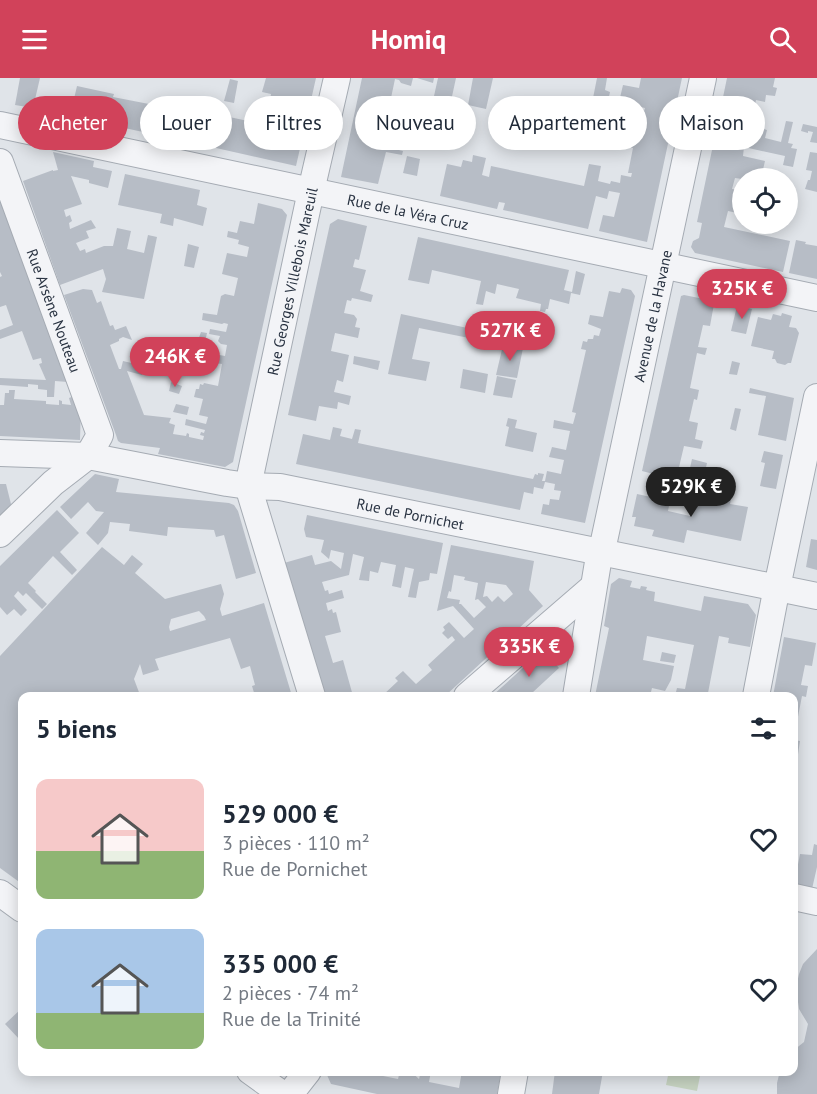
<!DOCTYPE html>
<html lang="fr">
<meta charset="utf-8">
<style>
:root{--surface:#fff;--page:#f2f2f3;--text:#1f2937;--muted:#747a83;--accent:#d1425a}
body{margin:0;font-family:"PT Sans",sans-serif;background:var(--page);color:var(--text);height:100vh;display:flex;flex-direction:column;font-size:22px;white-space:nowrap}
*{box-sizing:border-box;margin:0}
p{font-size:20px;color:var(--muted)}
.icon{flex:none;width:33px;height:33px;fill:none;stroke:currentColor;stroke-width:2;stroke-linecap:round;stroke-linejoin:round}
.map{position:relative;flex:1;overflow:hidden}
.sheet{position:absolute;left:18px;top:614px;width:780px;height:384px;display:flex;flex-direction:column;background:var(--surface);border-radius:12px;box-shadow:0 3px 15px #0003}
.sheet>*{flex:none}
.banner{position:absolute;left:18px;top:18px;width:782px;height:54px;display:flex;gap:12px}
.fabs{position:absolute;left:732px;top:90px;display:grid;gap:12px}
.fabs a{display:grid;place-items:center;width:66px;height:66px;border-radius:50%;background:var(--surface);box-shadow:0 3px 15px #0003;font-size:30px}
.price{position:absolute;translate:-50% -51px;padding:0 14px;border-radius:21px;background:var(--accent);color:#fff;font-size:20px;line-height:39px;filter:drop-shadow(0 2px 3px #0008)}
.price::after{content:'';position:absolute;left:50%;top:36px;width:18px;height:14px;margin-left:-9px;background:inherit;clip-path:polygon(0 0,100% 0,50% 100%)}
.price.current{background:#222;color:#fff}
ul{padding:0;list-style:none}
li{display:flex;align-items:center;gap:18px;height:150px;padding:0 18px}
li span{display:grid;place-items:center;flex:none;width:168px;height:120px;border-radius:12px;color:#555}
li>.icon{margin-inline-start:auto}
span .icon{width:72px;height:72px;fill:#fffc;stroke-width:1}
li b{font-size:26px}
h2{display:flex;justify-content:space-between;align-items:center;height:72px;padding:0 18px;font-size:26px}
.pill{padding:0 21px;border-radius:27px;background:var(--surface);box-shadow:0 3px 15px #0003;font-size:21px;line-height:54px}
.pill.current{background:var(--accent);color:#fff}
header{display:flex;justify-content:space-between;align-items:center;height:78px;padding:0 18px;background:var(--accent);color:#fff;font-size:27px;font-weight:800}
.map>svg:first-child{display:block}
.green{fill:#c6d3c1}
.building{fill:#b7bdc6;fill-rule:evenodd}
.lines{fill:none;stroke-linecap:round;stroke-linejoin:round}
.minor-casing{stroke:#a5abb3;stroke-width:28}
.minor{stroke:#f3f4f7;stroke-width:26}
.labels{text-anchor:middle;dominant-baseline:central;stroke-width:4.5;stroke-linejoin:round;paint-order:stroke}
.street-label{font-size:15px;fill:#283241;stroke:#eff3f7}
</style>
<header><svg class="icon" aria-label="menu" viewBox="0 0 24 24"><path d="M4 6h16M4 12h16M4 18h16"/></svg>Homiq<svg class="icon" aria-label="search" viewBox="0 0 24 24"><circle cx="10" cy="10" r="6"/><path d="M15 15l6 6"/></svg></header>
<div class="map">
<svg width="817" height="1016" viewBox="0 0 817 1016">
<rect width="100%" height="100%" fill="#e0e4e9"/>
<path class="green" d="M669 993H701L697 1013 666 1007Z"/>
<g class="building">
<path d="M20 0H40L33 30 15 27Z"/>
<path d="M266 0H316L296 88 185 63 192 31 248 43 246 52 263 55 265 47 256 45 257 38 277 42 279 34 276 33 277 29 269 28 271 16 262 14Z"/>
<path d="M362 0H413L411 8 401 5 399 2 395 1 387 39 428 48 424 61 384 53 382 62 392 65 390 70 403 73 402 77 386 74 378 106 341 99Z"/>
<path d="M417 0H434L433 5Z"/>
<path d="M438 0H456L451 23 460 25 457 42 430 36Z"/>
<path d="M473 0H493L486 31 468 27Z"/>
<path d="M597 0H607L605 12 610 14 607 28 635 34V38L591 30Z"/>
<path d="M641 0H682L647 164 599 153 603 137 614 139 620 115 609 113 607 121 596 118 588 151 503 132 505 125 499 124 497 131 440 118 447 86 461 89 463 82 472 84 473 77 486 80 482 97 489 99 491 88 584 108 589 86 601 88 598 103 610 106 611 103 620 105 621 97 631 99 632 95H628L633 70 628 69 630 57 616 54 618 46 640 51 642 44 639 41V38L643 37 645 30 619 24 623 7 639 10Z"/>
<path d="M727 0H775L773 9 777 10 775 18 766 17 765 24 756 22 753 36 763 38 760 50 767 52 765 60 781 64 786 43 793 44 788 65 793 66 791 70 797 71 793 89 783 87 785 78 744 69 743 78 765 83 761 100 742 101 735 100 732 111 742 113V136L728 133 724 149 790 163 783 194 695 175 691 169 693 163 699 160 702 145 697 144Z"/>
<path d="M230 1 238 3 234 25 224 23Z"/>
<path d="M77 8 114 16 113 19 149 26 143 54 120 49 118 55 106 53 107 47 70 38Z"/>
<path d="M570 35 598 41 594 63 539 51 541 43 567 48Z"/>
<path d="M803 46 817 49V65L810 64 813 54 808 53V55L801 53Z"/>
<path d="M53 74 94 83 93 89 112 93 108 110 89 105V102L71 98 82 126 64 132 66 139 70 137 72 143 69 145 70 151 91 142 96 150 86 153 89 160 76 165 80 173 85 171 86 175 104 168H113L117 150 131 153 127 171 144 175 148 157 157 159 144 221 102 214 106 201 103 191 60 207 23 103 53 92V93L58 92Z"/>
<path d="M810 74 817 75V114L805 111 808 102H810L812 93 806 92Z"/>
<path d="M407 78 420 81 417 98 403 95Z"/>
<path d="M125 96 200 112 197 127 207 130 203 148 174 140 173 148 160 145 162 136 118 127Z"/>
<path d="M0 120 68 304 55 303 54 319H47V312L38 311V307L28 306V309L0 307V300L46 302 39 286 42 285 41 280 33 282 22 253 0 261V252L13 247 6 227 0 229V199L2 198 0 194Z"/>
<path d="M258 125 282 131 287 137 233 384 225 389 158 376 160 370 121 365 118 363 116 357 64 217 83 211 92 212 97 225 101 223 110 248 113 247 115 252 126 248 132 262 123 259 119 261V263L110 267 119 291H121L123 283 144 288 142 297 127 293 144 337 171 340 169 345 175 347 173 356 186 358 187 355 189 356V359L203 362 204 358 200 357 201 354 204 355 205 352 185 347 186 341 206 346 208 339 199 337 203 321 194 319 196 311H199L200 306 203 307 204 305 218 308 222 286 209 284 210 281 203 279 202 282 192 279 201 254 207 255 203 274 225 278 227 267 221 266 218 263 220 258 209 256 210 251 226 254 228 246 224 245 222 246 202 242 203 235 217 237 221 218 225 216 234 218 238 200 222 196 227 175 247 179 249 169 238 166 239 162 227 159 228 153 237 155 240 143 254 146Z"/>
<path d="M338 141 367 148 359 182 355 181 353 189 366 192 360 213 373 217 371 224 352 220 351 223 347 222 344 235 354 237 357 241 355 249 360 250 358 260 335 255 331 273 349 277 343 304 337 302 334 314 351 318 349 327 338 324 337 331 319 328 316 343 288 337 330 146Z"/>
<path d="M418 159 569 192 564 212 572 214 576 193 585 196 580 217 571 215 569 226 550 221 548 231H546L545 234 540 233 541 226 516 220 519 211 497 206 495 216 486 213 483 227 476 226 481 203 432 192 429 206 408 202Z"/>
<path d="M796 162 806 164 805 166 817 168V201L789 195Z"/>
<path d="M188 166 199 169 194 190 184 188Z"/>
<path d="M622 210 631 212 635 218 585 445 541 436 543 426 549 427 550 421 559 422 561 413 554 412 555 406 545 404 543 411 534 409 533 416 524 414 520 432 296 386 303 356 330 362 333 349 342 351 340 358 352 361 355 351 361 352 358 365 372 368 533 401 535 396 538 397V395L544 396 542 403H545L547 393 561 396 564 382 549 379 552 369 566 372 570 353 553 350 554 342 573 346 576 335 572 334 586 272 581 271 583 263 587 264 588 261H593L594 257 599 258 601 251 588 246 590 237 603 239 609 213 620 215Z"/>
<path d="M684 217 704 221V223L714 226 710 248 703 247 698 269 707 270 705 277 697 275 690 310 699 312 697 322 694 321 689 343 698 345 695 361 703 363 701 371 684 368 676 402 642 393 681 218Z"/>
<path d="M737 228 752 231 746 256 731 253Z"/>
<path d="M782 235 792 238 789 249 796 250 799 255 791 285H788L785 287 777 285 775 281H772L774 273 751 268 758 239 771 242 773 236 781 238Z"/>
<path d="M401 236 477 252 474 261 419 250 412 281 430 284 426 303 388 296Z"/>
<path d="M503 267 523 270 517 300 496 297Z"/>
<path d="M354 278 380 283 378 292 353 286Z"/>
<path d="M732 283 740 285 737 297 729 296Z"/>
<path d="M463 291 488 296 485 315 460 310Z"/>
<path d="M497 298 516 302 512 320 493 317Z"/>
<path d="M171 304 182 308 179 316 169 313Z"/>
<path d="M750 310 794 320 786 363 758 357 766 318 749 315Z"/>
<path d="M9 312H15L14 321 46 323V326L59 327V322L62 323V326L71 327 69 320 77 317 81 327 80 362 0 358V327H4L5 315H9Z"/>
<path d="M176 326 189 329 187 337 173 334Z"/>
<path d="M735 330 741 331 736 353 730 351Z"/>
<path d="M508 340 517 342 515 350 537 355 533 374 505 368 509 349 506 348Z"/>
<path d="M764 373 783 377 776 411 760 408 765 385 761 384Z"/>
<path d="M692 381 707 385 704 398 698 397 699 392 690 390Z"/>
<path d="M95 396 119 401 116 414 229 425 234 427 238 433 256 495 236 501 224 457 216 459 214 452 168 449 167 458 129 453 130 446 110 444 108 455 98 467 86 455 104 434 96 433 88 424 71 441 60 429Z"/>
<path d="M0 406H6L12 430 0 439Z"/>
<path d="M723 415 732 417 730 426 748 429 741 463 687 452 684 465 652 458 654 452 634 448 636 439H632L637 416 660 421 661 418 669 420 670 423 668 433 690 438 694 419 721 424Z"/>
<path d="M57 432 79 455 60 474 77 492 72 497 53 478 28 505 36 513 35 514 47 526 42 531 26 515 23 518 18 513 14 518 27 532 21 538 14 531 7 537 0 529V488Z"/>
<path d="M307 437 443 465 437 496 430 495 429 502 419 504 416 520 408 519 414 491 405 489 401 510 392 508 396 487 381 484 378 495 370 493 369 503 359 502 364 479 353 476 349 497 322 504 325 513 328 512 329 516 342 512 344 520 326 525 328 533 332 531 333 535 336 534 341 554 325 558 333 585 343 582 353 618H323L284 485 312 477 315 487 331 483 341 491 344 475 331 472 329 481 321 474 324 462 306 459 304 451Z"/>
<path d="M811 461 817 462V492L806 489Z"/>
<path d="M451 467 534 483 529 512 543 528 445 618H382L398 603 395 600 403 593 416 606 432 592 428 587 455 562 452 558 448 561 442 555 445 552 443 549 449 544 464 560 474 551 453 528 437 533ZM454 497 465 499 464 502 478 505 475 522 478 521 486 529 474 540 461 526H459L460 522 447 520 449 513 451 514ZM486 504 506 507 513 516 504 524 498 518 492 524 487 518 483 519Z"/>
<path d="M102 469 124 487 132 477 143 486 135 495 165 521 221 506 224 516 220 531 222 538 264 525 292 618H255L252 608 255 607 250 588 241 591 230 560 155 581 159 592 143 597 140 586 134 601 140 617 139 618H22V806L0 790V578ZM199 533 204 538 206 542 170 553 169 549 171 541Z"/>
<path d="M619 500 632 503 630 509 640 511 641 508 647 509 646 512 655 514 654 523 701 533 704 518 748 526 756 537 750 569 728 565 729 560 719 558 708 615 715 618H675L677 610 685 611 694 567 647 558 643 582 674 588 671 602 665 613 652 610 650 618H595L609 550 604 548 611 506Z"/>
<path d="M784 559 816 565 812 588 805 587 801 607 808 608 806 619 802 618 795 654 794 618H773Z"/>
<path d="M662 574 676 577 674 585 660 583Z"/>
<path d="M548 577 559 590 532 615 535 618H492L535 579 540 584Z"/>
<path d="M794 662 800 663 797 683 794 682Z"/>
<path d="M814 766 817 767V789L812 811 794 807 800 776 812 777Z"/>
<path d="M817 871V1016H777V1005L780 993H794V972L804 964 808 946 799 931 796 910 799 896 803 886Z"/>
<path d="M22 930V960L20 962 5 946Z"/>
<path d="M330 993H382L383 998 398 1001 400 993H410L419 1001 421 993H431L429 1004 459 1010 462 993H501L497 1016H377L331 1006 327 997Z"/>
<path d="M555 993H603L599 1016H552Z"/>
</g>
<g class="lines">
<defs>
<g id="minor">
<path id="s1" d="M0 47 817 220"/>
<path id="s2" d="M0 84 100 357 88 378 53 405 0 456"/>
<path id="s3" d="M0 375 88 378 227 405 248 408 280 409 817 518"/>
<path id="s4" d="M312 618 248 408 311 113 337 0"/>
<path d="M467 618 593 509"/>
<path id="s5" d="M576 618 598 484 604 463 703 0"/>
<path d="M756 618 775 519 817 319"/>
<path d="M0 815 22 831"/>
<path d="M794 819 817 824"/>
<path d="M250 993 282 1016"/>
<path d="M290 1016 308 993"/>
<path d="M511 1016 515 993"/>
</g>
</defs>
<use href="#minor" class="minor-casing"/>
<use href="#minor" class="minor"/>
</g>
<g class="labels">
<g class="street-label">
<text stroke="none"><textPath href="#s1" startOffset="417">Rue de la Véra Cruz</textPath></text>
<text stroke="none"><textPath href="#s4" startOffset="429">Rue Georges Villebois Mareuil</textPath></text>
<text stroke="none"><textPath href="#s2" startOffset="158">Rue Arsène Nouteau</textPath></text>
<text stroke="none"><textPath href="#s5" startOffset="388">Avenue de la Havane</textPath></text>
<text stroke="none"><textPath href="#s3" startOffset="416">Rue de Pornichet</textPath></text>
</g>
</g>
</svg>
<div class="fabs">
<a><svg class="icon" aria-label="locate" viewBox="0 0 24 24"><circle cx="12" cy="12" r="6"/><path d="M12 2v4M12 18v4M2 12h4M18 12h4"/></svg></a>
</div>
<b class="price" style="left:742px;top:242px">325K €</b>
<b class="price" style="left:510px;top:284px">527K €</b>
<b class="price" style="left:175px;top:310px">246K €</b>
<b class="price current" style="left:691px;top:440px">529K €</b>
<b class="price" style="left:529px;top:600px">335K €</b>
<div class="banner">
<a class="pill current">Acheter</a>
<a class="pill">Louer</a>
<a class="pill">Filtres</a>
<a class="pill">Nouveau</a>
<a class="pill">Appartement</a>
<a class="pill">Maison</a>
</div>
<section class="sheet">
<h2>5 biens<svg class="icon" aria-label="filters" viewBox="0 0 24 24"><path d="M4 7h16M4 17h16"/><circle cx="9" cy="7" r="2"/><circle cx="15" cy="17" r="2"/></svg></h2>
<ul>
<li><span style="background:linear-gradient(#f6c9c9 60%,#8fb573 0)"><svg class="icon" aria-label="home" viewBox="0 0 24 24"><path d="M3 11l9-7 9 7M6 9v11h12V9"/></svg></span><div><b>529 000 €</b><p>3 pièces · 110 m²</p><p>Rue de Pornichet</p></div><svg class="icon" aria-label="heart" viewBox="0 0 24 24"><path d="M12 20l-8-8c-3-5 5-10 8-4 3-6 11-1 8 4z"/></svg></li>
<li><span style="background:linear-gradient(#a9c7e8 70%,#8fb573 0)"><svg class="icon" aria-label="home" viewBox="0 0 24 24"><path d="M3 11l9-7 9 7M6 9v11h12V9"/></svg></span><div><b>335 000 €</b><p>2 pièces · 74 m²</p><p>Rue de la Trinité</p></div><svg class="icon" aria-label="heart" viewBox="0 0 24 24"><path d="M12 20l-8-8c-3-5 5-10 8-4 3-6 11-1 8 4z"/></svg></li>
</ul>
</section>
</div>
